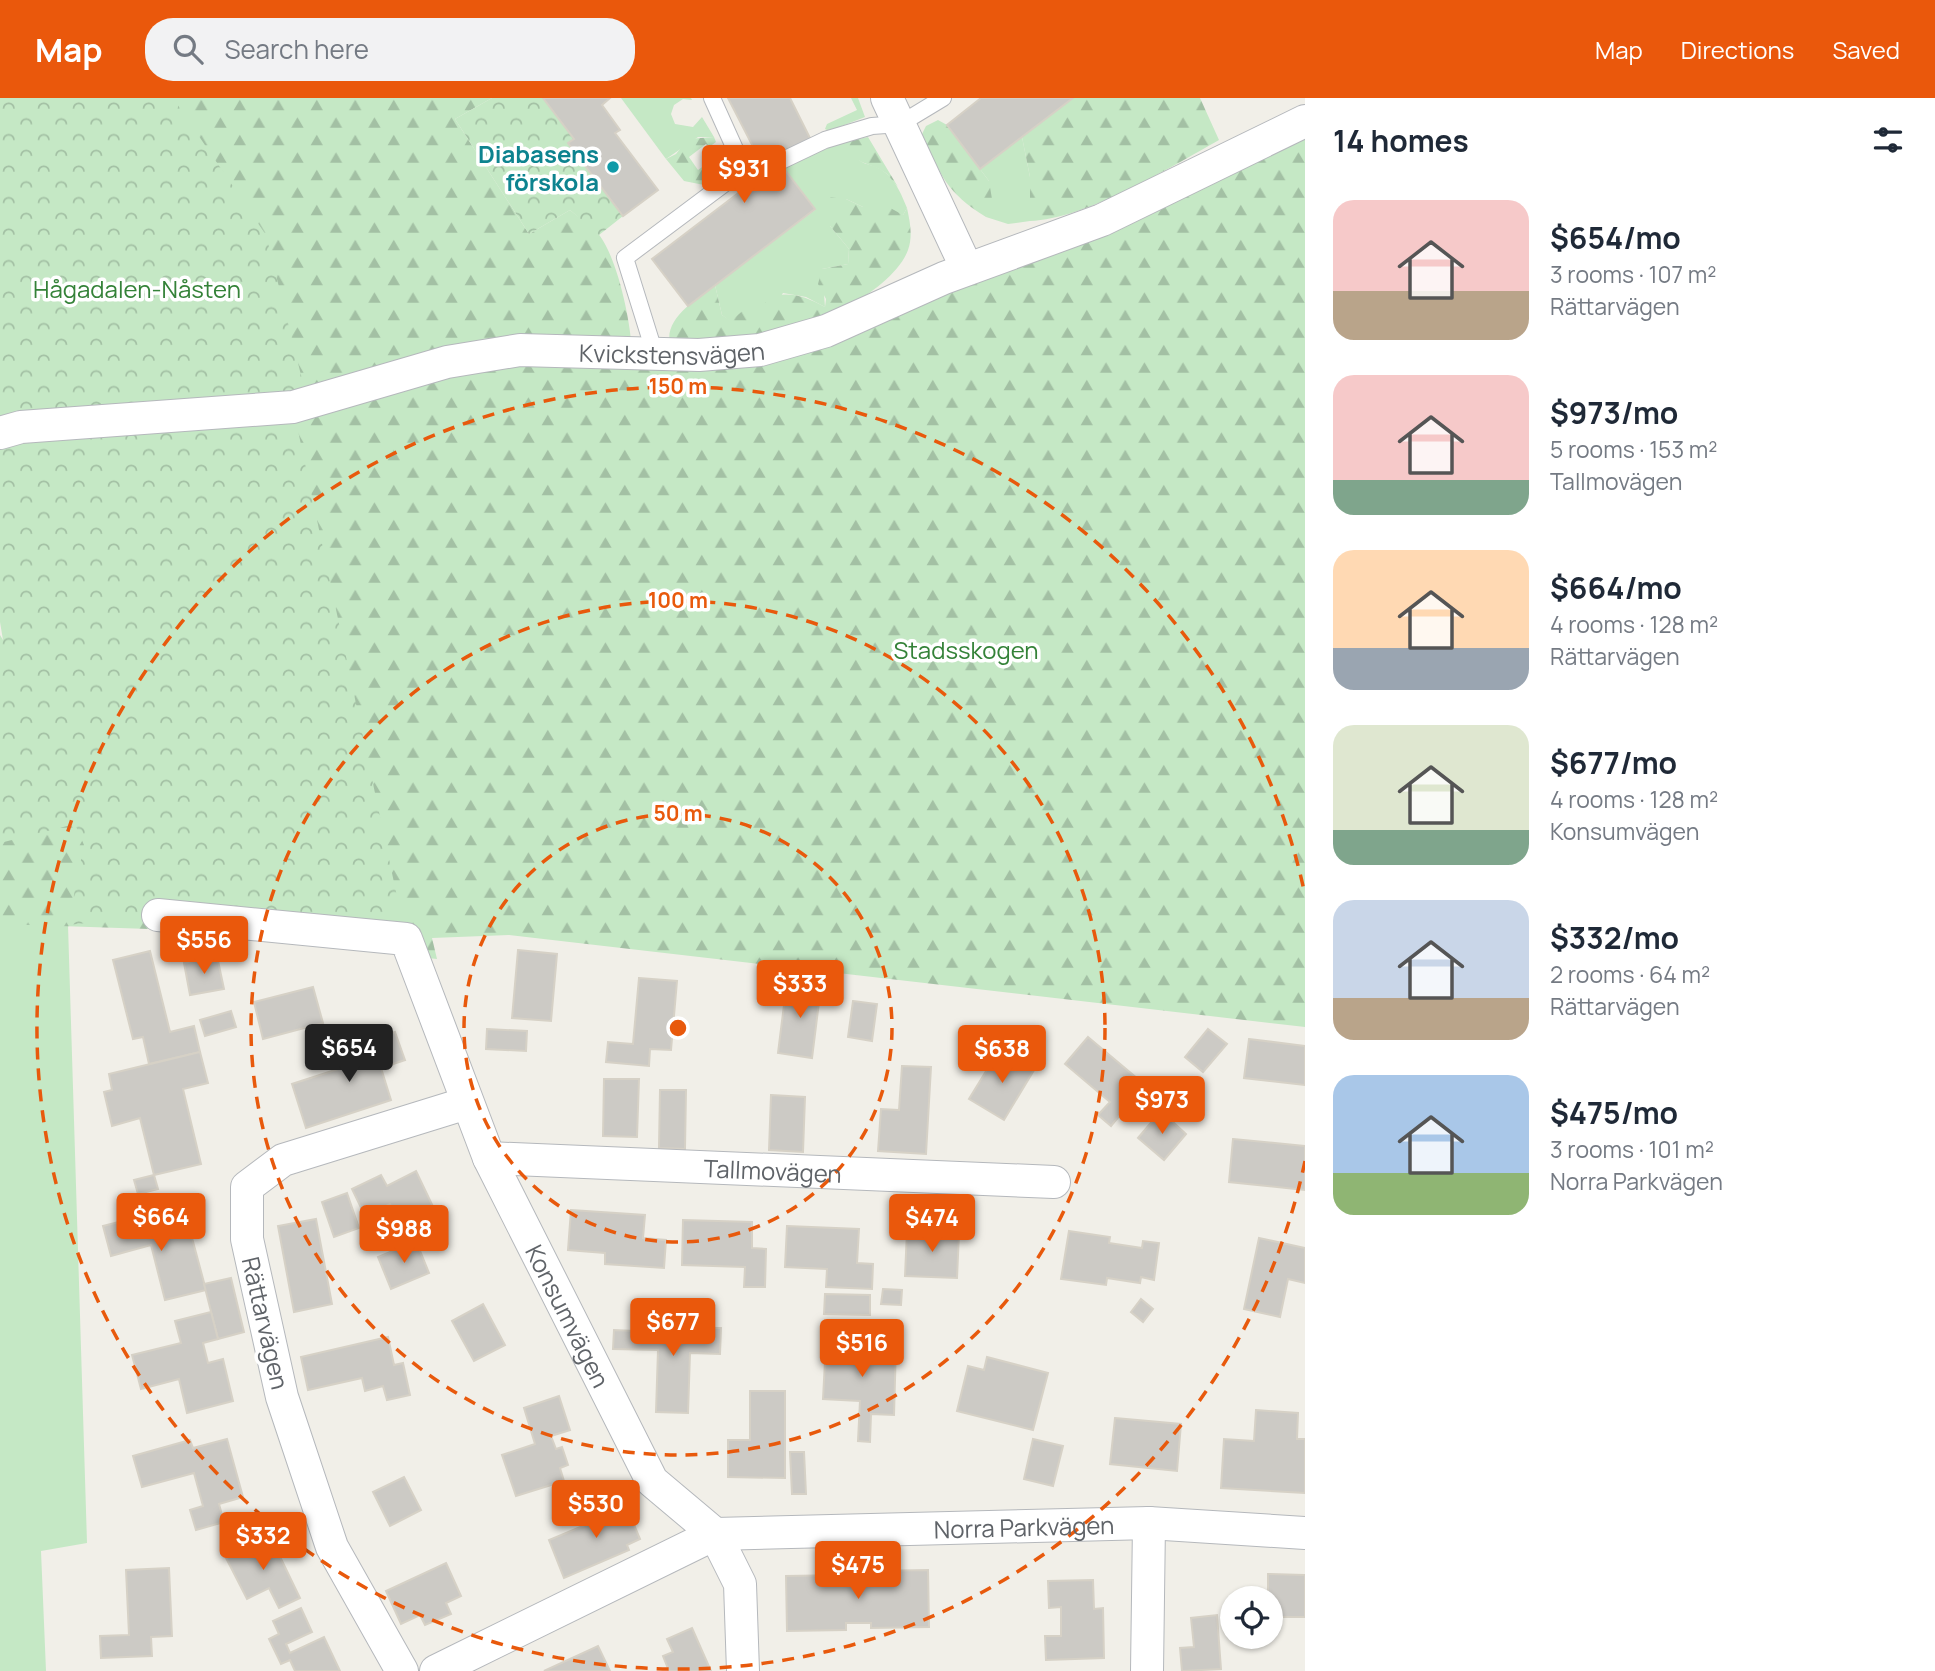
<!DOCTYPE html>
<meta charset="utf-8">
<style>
:root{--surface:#fff;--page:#f2f2f3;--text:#1f2937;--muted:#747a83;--accent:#ea580c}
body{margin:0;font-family:Manrope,sans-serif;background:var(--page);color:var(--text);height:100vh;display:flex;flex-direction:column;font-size:26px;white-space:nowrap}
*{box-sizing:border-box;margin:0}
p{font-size:23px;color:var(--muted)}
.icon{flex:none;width:38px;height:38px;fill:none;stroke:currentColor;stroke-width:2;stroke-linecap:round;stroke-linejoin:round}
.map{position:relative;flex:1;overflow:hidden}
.drawer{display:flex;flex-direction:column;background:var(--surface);width:630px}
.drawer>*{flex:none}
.buttons{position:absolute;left:1220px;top:1488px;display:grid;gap:14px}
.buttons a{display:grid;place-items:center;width:63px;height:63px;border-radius:50%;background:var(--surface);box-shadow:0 2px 5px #0004;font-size:35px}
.price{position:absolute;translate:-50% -60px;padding:0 16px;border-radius:7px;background:var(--accent);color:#fff;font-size:23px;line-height:46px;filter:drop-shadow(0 2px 4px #0008)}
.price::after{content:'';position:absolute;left:50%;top:42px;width:21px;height:16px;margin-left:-10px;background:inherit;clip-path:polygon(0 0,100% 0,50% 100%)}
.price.on{background:#222;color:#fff}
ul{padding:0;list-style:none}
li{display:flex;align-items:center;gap:21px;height:175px;padding:0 28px}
li span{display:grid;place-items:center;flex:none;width:196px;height:140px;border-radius:21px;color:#555}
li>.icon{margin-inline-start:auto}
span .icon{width:84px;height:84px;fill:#fffc;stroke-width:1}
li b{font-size:30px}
h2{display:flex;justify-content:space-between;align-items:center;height:84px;padding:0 28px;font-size:30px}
header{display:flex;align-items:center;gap:42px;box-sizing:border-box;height:98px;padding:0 35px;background:var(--accent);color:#fff}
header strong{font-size:33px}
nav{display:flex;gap:38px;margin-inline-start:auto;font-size:24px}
.search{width:490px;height:63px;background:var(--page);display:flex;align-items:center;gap:18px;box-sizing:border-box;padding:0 24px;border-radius:28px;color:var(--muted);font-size:26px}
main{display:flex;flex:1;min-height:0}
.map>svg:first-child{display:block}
.grass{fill:#c5e8c5}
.forest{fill:url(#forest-firs)}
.park{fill:url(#park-crowns)}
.building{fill:#cccac5;stroke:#d6d1c6;stroke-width:2}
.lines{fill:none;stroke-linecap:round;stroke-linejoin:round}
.lane-casing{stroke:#b5b8bc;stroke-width:18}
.street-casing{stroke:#b5b8bc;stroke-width:34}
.lane{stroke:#fff;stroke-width:16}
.street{stroke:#fff;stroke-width:32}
.ring{fill:none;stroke:#e8590c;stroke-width:3.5;stroke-dasharray:12 9}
.culture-dot{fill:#0f9aa8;stroke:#fff;stroke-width:2.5}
.labels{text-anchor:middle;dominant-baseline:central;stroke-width:7;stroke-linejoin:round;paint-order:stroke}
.culture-label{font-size:24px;font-weight:bold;fill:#0d838f;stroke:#fff;text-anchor:end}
.park-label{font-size:24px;fill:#348238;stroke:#fff}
.street-label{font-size:24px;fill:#5f6368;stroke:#fff}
.centre{fill:#e8590c;stroke:#fff;stroke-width:3.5}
.ring-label{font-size:21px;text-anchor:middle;font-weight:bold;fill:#e8590c;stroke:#fff;stroke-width:7;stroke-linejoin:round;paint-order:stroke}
</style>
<header>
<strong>Map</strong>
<div class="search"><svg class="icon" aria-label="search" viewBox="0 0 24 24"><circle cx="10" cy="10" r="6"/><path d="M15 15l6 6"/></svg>Search here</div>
<nav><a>Map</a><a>Directions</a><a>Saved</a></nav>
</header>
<main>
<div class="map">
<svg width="1305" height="1573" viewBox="0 0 1305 1573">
<defs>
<pattern id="forest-firs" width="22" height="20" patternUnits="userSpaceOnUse" patternTransform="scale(1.75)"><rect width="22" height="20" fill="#c5e8c5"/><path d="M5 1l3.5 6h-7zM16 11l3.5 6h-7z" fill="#a3c0a4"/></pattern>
<pattern id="park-crowns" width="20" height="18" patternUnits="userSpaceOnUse" patternTransform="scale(1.75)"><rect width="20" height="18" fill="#c5e8c5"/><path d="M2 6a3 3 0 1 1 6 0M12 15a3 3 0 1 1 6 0" fill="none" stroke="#a3c0a4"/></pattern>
</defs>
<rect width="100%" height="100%" fill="#f1efe8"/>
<g class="grass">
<path d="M621 0H691L692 2 683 1 674 7 671 16 675 26 693 29 702 19 714 39H698L666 61Z"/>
<path d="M851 0H858L865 19 829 33 825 31 827 26 857 12Z"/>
<path d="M1022 39 1030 79V123L1008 126 986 119 989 83 980 71Z"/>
<path d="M845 44C863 75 868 60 887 76 897 85 902 98 907 110L903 117 863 109 846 101 830 117V128L849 151 848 166 822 171 825 209 806 199 783 195 763 226 747 210 731 224 722 217 715 187 815 112 781 67Z"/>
<path d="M0 761 68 827 87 1445 41 1453 46 1573H0Z"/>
</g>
<g class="forest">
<path d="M0 0H492L455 21 529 136 570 112C579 120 593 128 600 138 618 163 631 224 632 255L760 252 1305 23V929L509 837 432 840 437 861 179 832 0 826V743L76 721Z"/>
<path d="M1073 0H1200L1219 42C1169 70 1086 121 1030 123V79L1022 39Z"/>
<path d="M938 22 947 27 989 83 992 101 986 119C947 95 940 77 922 36L926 28Z"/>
<path d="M714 39 716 44 709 49 706 46 689 59 698 72 715 60 712 54 720 50C723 70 718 75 704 87L684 83 666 61 676 56 688 41Z"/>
<path d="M868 39 898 89C894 85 891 80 887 76 871 63 851 68 845 44Z"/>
<path d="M827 99 846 101 863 109 867 103 876 102 903 117 907 110C910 124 913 138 908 152 893 193 808 234 767 239 735 244 702 244 670 246 664 220 697 201 715 187L722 217 731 223 747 209 763 225 762 212 768 199C790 193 805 198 825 209L826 201 818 186 822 171 848 166 849 151 830 128Z"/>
</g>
<g class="park">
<path d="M0 0H173L266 137 308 305 293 309 406 841 158 817 68 827 84 747 75 726 0 745V537L3 542 0 524Z"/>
<path d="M492 0H543L574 41 569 46 623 118 599 137 570 112 529 136 455 21Z"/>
</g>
<g class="building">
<path d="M543 0H610L602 7 620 32 615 35 658 92 623 118 568 45 574 41Z"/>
<path d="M728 0H790L812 44 779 64 815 111 688 208 652 161 766 74Z"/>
<path d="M981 0H1073L980 71 947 27Z"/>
<path d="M518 852 557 856 551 923 512 920Z"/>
<path d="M150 853 170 934 194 928 200 954 149 966 143 939 133 941 113 862Z"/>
<path d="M217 858 224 891 190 897 184 865Z"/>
<path d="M639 880 677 883 671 952 650 951 649 968 606 964 608 944 633 946Z"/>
<path d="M787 883 821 888 812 960 778 955Z"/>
<path d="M313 889 323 925 263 941 254 904Z"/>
<path d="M853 903 877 906 872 943 848 939Z"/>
<path d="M231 913 236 929 205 938 200 922Z"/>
<path d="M487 931 527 933 526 953 486 951Z"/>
<path d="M1208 931 1227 946 1203 974 1185 959Z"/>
<path d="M395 934 405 962 381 970 391 1002 306 1030 292 986 369 961 363 944Z"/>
<path d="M1088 939 1145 987 1111 1028 1098 1017 1110 1004 1065 966Z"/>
<path d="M1249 941 1305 948V987L1244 980Z"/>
<path d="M999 952 1034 972 1004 1022 969 1001Z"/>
<path d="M200 954 208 985 183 991 201 1066 154 1077 140 1020 112 1028 104 994 112 992 109 976Z"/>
<path d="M902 968 931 969 926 1056 878 1053 881 1011 899 1012Z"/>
<path d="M604 981H639L637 1039 603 1038Z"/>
<path d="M660 992H686L685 1051 659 1050Z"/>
<path d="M771 997 805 999 803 1054 769 1052Z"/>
<path d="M1161 1013 1186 1036 1164 1062 1138 1040Z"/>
<path d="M1233 1041 1305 1048V1092L1229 1084Z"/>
<path d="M416 1073 437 1117 403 1133 390 1106 365 1118 352 1091 381 1077 387 1088Z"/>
<path d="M154 1077 158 1091 138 1096 134 1082Z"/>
<path d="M347 1095 359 1130 334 1139 322 1104Z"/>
<path d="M571 1112 645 1117 643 1140 666 1142 664 1170 605 1166V1155L568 1152Z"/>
<path d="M150 1116 155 1133 188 1125 206 1192 165 1202 151 1147 111 1158 103 1128Z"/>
<path d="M316 1121 332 1206 294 1214 278 1128Z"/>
<path d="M683 1122 752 1124V1150L766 1151 765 1189H744L745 1169 682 1167Z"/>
<path d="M787 1128 859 1131 857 1165 873 1166 872 1191 826 1189 827 1171 785 1169Z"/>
<path d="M907 1133 959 1135 957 1180 905 1178Z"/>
<path d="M1069 1133 1110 1139 1109 1145 1142 1150 1143 1143 1159 1145 1154 1182 1141 1179 1140 1185 1107 1180 1106 1187 1061 1181Z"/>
<path d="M1259 1140 1305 1150V1185L1288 1181 1280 1219 1244 1211Z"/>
<path d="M416 1143 429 1175 391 1191 378 1159Z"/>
<path d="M231 1180 244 1234 218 1241 204 1186Z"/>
<path d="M883 1191 902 1192 901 1207 881 1206Z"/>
<path d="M825 1196 870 1197V1217L824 1216Z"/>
<path d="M1141 1201 1153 1211 1143 1224 1131 1214Z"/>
<path d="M483 1206 505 1247 474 1263 452 1223Z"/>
<path d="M211 1214 218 1241 203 1245 208 1265 223 1261 233 1303 187 1315 179 1281 141 1291 132 1257 181 1245 175 1223Z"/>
<path d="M683 1221 709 1222V1230H721L720 1256 690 1255 688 1315 656 1314 658 1252 613 1251 614 1232 682 1235Z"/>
<path d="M388 1239 394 1267 403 1265 410 1297 387 1302 383 1288 365 1293 362 1280 308 1292 301 1259Z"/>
<path d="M826 1244 896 1247 894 1317 871 1316 870 1344 858 1343 860 1303 823 1301Z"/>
<path d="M987 1259 1048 1275 1033 1332 957 1313 968 1268 984 1272Z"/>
<path d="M750 1293H785V1380L728 1379V1342H750Z"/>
<path d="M559 1298 570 1332 551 1338 556 1351 562 1349 568 1367 560 1370 564 1383 516 1398 502 1357 535 1346 524 1310Z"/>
<path d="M1256 1312 1298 1315 1297 1341H1305V1395L1221 1390 1224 1341 1254 1343Z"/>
<path d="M1115 1320 1181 1326 1177 1373 1110 1366Z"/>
<path d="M227 1341 243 1399 219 1406 224 1424 196 1432 190 1412 203 1408 194 1375 142 1389 133 1358 190 1342 193 1350Z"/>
<path d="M1033 1341 1063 1348 1053 1388 1024 1381Z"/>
<path d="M790 1354H804L806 1396H792Z"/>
<path d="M404 1379 421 1412 390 1428 373 1394Z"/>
<path d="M622 1398 640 1441 627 1447 629 1452 564 1480 549 1442 609 1417 605 1405Z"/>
<path d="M270 1438 300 1500 279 1510 269 1490 247 1501 226 1460Z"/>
<path d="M446 1465 461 1498 446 1505 451 1516 425 1527 420 1517 401 1526 386 1493Z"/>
<path d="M169 1470 172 1538 151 1539 152 1558 101 1560 100 1538 129 1537 126 1472Z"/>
<path d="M928 1472 929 1529 871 1530V1525H846V1532L787 1533 786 1478 845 1477V1488L871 1487V1473Z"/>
<path d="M1268 1476 1305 1477V1519H1272L1270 1530V1500H1251V1496H1268Z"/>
<path d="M1093 1482 1094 1511 1103 1510 1104 1560 1046 1562 1045 1538H1061V1509L1049 1510 1048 1483Z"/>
<path d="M301 1510 312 1534 286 1546 290 1555 324 1539 340 1573H295L290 1562 281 1566 269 1541 279 1536 273 1523Z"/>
<path d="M1217 1517 1221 1571 1182 1573 1180 1550 1194 1549 1191 1520Z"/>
<path d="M692 1530 711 1573H669L663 1558 673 1554 667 1541Z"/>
<path d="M598 1548 610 1573H544Z"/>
</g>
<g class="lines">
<defs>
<g id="lane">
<path d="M712 0 744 71"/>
<path d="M779 64 825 42 872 28 900 26 943 0"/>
<path d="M655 256 625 160 744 71H764"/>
</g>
<g id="street">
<path d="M887 0 967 171"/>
<path id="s1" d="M0 335 21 329 293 309 447 264 520 252 699 257 760 252 826 233 944 180 1102 122 1305 23"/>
<path id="s2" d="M158 817 406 841 489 1060 652 1383 715 1436 740 1486 743 1573"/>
<path id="s3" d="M489 1060 1054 1084"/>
<path d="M402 1573 332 1449 282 1299 247 1141V1089L283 1062 467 1005"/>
<path id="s4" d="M436 1573 715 1436 1149 1425 1305 1435"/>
<path d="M1147 1573 1149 1425"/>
</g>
</defs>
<use href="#lane" class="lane-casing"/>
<use href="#street" class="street-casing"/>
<use href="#lane" class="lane"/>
<use href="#street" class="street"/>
</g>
<g class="ring">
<circle cx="678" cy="930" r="214"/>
<circle cx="678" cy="930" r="427"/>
<path d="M1305 1063A641 641 0 1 1 1305 797"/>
</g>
<circle class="culture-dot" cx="613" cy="69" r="7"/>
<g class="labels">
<g class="culture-label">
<text x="599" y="55">Diabasens<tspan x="599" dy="28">förskola</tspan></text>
</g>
<g class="park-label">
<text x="137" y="190">Hågadalen-Nåsten</text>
<text x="966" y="551">Stadsskogen</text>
</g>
<g class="street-label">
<text stroke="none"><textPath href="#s1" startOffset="681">Kvickstensvägen</textPath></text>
<text stroke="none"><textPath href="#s3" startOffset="284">Tallmovägen</textPath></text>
<text stroke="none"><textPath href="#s2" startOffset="660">Konsumvägen</textPath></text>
<text transform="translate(266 1225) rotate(77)">Rättarvägen</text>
<text stroke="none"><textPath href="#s4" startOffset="620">Norra Parkvägen</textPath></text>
</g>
</g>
<circle cx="678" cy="930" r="10" class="centre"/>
<g class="ring-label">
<text x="678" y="296">150 m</text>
<text x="678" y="510">100 m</text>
<text x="678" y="723">50 m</text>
</g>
</svg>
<div class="buttons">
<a><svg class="icon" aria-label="locate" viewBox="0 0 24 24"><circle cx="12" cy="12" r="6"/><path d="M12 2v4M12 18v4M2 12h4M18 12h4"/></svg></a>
</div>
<b class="price" style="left:744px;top:107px">$931</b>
<b class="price" style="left:204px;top:878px">$556</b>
<b class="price" style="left:800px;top:922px">$333</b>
<b class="price on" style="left:349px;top:986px">$654</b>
<b class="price" style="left:1002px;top:987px">$638</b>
<b class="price" style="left:1162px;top:1038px">$973</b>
<b class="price" style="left:161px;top:1155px">$664</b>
<b class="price" style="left:932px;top:1156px">$474</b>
<b class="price" style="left:404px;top:1167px">$988</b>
<b class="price" style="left:673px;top:1260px">$677</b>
<b class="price" style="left:862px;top:1281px">$516</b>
<b class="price" style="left:596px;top:1442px">$530</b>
<b class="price" style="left:263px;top:1474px">$332</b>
<b class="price" style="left:858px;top:1503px">$475</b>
</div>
<section class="drawer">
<h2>14 homes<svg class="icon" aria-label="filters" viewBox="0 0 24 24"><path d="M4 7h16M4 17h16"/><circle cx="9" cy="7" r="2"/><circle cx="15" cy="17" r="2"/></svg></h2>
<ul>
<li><span style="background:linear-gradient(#f6c9c9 65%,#b9a48a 0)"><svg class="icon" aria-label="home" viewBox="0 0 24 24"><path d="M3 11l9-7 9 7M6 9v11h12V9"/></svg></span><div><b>$654/mo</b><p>3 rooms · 107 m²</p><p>Rättarvägen</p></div></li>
<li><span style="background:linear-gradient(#f6c9c9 75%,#7fa58c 0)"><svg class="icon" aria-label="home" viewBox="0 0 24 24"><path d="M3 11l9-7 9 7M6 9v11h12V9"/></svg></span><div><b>$973/mo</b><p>5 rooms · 153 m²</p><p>Tallmovägen</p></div></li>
<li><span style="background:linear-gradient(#ffd9b3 70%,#9aa5b1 0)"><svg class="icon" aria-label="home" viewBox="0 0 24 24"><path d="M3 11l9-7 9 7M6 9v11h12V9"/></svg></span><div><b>$664/mo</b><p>4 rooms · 128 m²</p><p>Rättarvägen</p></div></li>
<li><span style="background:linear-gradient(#dfe7d0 75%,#7fa58c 0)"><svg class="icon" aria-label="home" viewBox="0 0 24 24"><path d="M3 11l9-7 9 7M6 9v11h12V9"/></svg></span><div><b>$677/mo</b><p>4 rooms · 128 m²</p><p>Konsumvägen</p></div></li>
<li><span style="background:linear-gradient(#c9d6e8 70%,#b9a48a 0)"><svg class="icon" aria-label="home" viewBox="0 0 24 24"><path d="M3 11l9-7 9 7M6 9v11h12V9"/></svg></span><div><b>$332/mo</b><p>2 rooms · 64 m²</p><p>Rättarvägen</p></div></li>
<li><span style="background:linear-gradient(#a9c7e8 70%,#8fb573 0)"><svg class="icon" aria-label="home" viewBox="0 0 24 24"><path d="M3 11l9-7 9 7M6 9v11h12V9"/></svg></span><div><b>$475/mo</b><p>3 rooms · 101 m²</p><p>Norra Parkvägen</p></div></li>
</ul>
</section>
</main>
